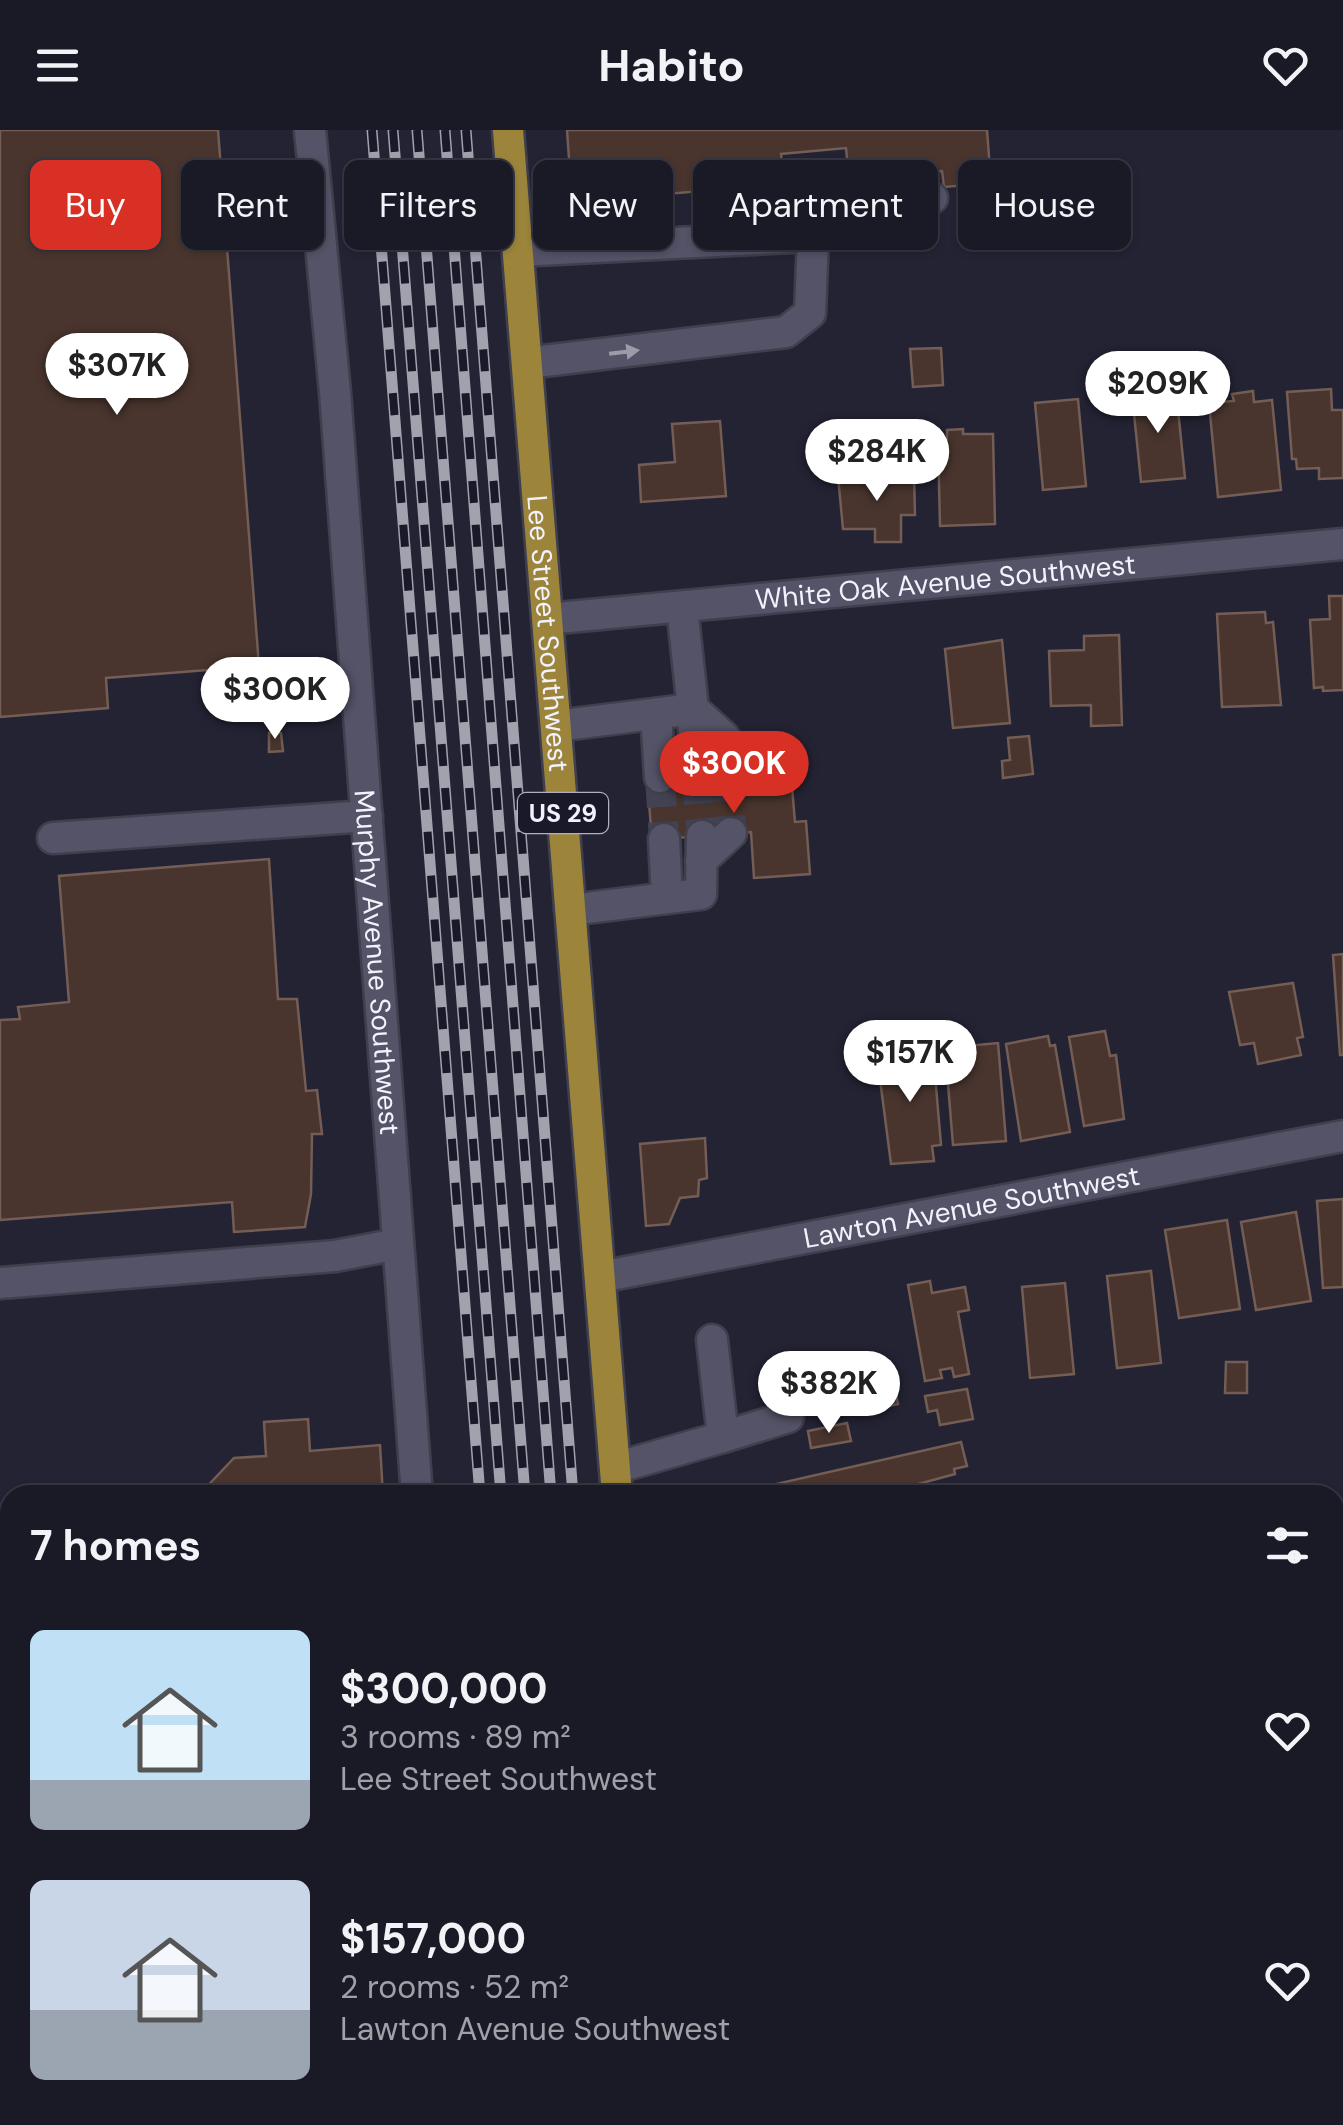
<!DOCTYPE html>
<meta charset="utf-8">
<style>
:root{--surface:#1a1a27;--page:#272733;--text:#f1f3f6;--muted:#9fa1a7;--line:#383844;--accent:#d93025}
body{margin:0;font-family:"DM Sans",sans-serif;background:var(--page);color:var(--text);height:100vh;display:flex;flex-direction:column;font-size:38px;white-space:nowrap}
*{box-sizing:border-box;margin:0}
p{font-size:32px;color:var(--muted)}
.icon{flex:none;width:55px;height:55px;fill:none;stroke:currentColor;stroke-width:2;stroke-linecap:round;stroke-linejoin:round}
.map{position:relative;flex:1;overflow:hidden}
.details{position:absolute;left:0px;top:1355px;width:1345px;height:640px;display:flex;flex-direction:column;background:var(--surface);border-radius:30px 30px 0 0;box-shadow:0 2px 8px #0004,0 0 0 2px var(--line)}
.details>*{flex:none}
.guide{position:absolute;left:30px;top:30px;width:1285px;height:90px;display:flex;gap:20px}
.price{position:absolute;translate:-50% -85px;padding:0 22px;border-radius:35px;background:#fff;color:#222;font-size:32px;line-height:65px;filter:drop-shadow(0 2px 5px #0008)}
.price::after{content:'';position:absolute;left:50%;top:60px;width:30px;height:22px;margin-left:-15px;background:inherit;clip-path:polygon(0 0,100% 0,50% 100%)}
.price.selected{background:var(--accent);color:#fff}
ul{padding:0;list-style:none}
li{display:flex;align-items:center;gap:30px;height:250px;padding:0 30px}
li span{display:grid;place-items:center;flex:none;width:280px;height:200px;border-radius:15px;color:#555}
li>.icon{margin-inline-start:auto}
span .icon{width:120px;height:120px;fill:#fffc;stroke-width:1}
li b{font-size:42px}
h2{display:flex;justify-content:space-between;align-items:center;height:120px;padding:0 30px;font-size:42px}
.pill{padding:0 35px;border-radius:15px;background:var(--surface);box-shadow:0 2px 8px #0004,0 0 0 2px var(--line);font-size:35px;line-height:90px}
.pill.selected{background:var(--accent);color:#fff}
header{display:flex;justify-content:space-between;align-items:center;height:130px;padding:0 30px;background:var(--surface);font-size:45px;font-weight:700}
.map>svg:first-child{display:block}
.building{fill:#49352e;stroke:#735d55;stroke-width:2.5}
.lines{fill:none;stroke-linecap:round;stroke-linejoin:round}
.minor-tunnel{stroke:#424252;stroke-width:30;stroke-dasharray:30 15;stroke-linecap:butt}
.minor-casing{stroke:#3f3f4d;stroke-width:35}
.major-casing{stroke:#3f3f4d;stroke-width:35}
.minor{stroke:#545367;stroke-width:30}
.major{stroke:#9c853b;stroke-width:30}
.rail-casing{stroke:#a2a2af;stroke-width:11}
.rail{stroke:#1a192a;stroke-width:8;stroke-dasharray:22;stroke-linecap:butt}
.oneway{fill:#9b9baa}
.labels{text-anchor:middle;dominant-baseline:central;stroke-width:8;stroke-linejoin:round;paint-order:stroke}
.shield{fill:#1a192a;stroke:#b1b1be;stroke-width:2.5}
.shield-label{font-size:25px;font-weight:bold;fill:#f2f2fd}
.street-label{font-size:28px;fill:#f2f2fd;stroke:#1a192a}
</style>
<header><svg class="icon" aria-label="menu" viewBox="0 0 24 24"><path d="M4 6h16M4 12h16M4 18h16"/></svg>Habito<svg class="icon" aria-label="heart" viewBox="0 0 24 24"><path d="M12 20l-8-8c-3-5 5-10 8-4 3-6 11-1 8 4z"/></svg></header>
<div class="map">
<svg width="1343" height="1995" viewBox="0 0 1343 1995">
<rect width="100%" height="100%" fill="#232334"/>
<g class="building">
<path d="M0 0H218L259 536 106 548 108 578 0 587Z"/>
<path d="M567 0H987L991 53 944 57 942 41 849 49 846 18 781 24 784 54 572 72Z"/>
<path d="M941 218 943 255 913 257 910 219Z"/>
<path d="M1331 259 1332 280H1343V348L1319 349V338L1297 339 1296 329H1292L1287 262Z"/>
<path d="M1176 260 1185 348 1141 352 1132 264Z"/>
<path d="M1253 261 1254 272 1272 270 1281 360 1218 367 1209 273 1234 271 1232 264Z"/>
<path d="M1078 269 1086 356 1043 360 1035 273Z"/>
<path d="M720 291 726 366 641 372 639 335 675 332 672 294Z"/>
<path d="M963 299V304H993L995 394 940 396 938 309H947V300Z"/>
<path d="M914 344 915 385H901V412H875V399H843L838 346Z"/>
<path d="M1329 466H1343V560L1323 561V557L1314 558 1310 490 1330 489Z"/>
<path d="M1265 482 1266 493 1273 492 1281 575 1222 577 1217 484Z"/>
<path d="M1119 505 1122 595 1091 596V575L1051 576 1049 521 1084 520V506Z"/>
<path d="M1002 510 1010 593 953 598 945 519Z"/>
<path d="M269 603H281L283 621 269 622Z"/>
<path d="M1029 606 1033 644 1003 648 1002 631 1010 630 1008 608Z"/>
<path d="M746 640V648L791 645 795 692 806 691 810 744 754 748 751 702 652 710 647 648Z"/>
<path d="M269 729 278 869H297L306 961 317 960 322 1004H312L311 1064 305 1097 234 1102 232 1072 0 1090V890L20 889 18 877 69 872 59 746Z"/>
<path d="M1343 824V925H1340L1333 825Z"/>
<path d="M1293 853 1303 907 1297 908 1301 925 1258 934 1254 913 1240 915 1229 862Z"/>
<path d="M1105 901 1110 926 1116 925 1124 989 1084 996 1069 907Z"/>
<path d="M1048 906 1050 916 1055 915 1070 1002 1021 1011 1006 914Z"/>
<path d="M998 913 1006 1011 953 1015 945 918Z"/>
<path d="M927 914 928 934 934 933 941 1015 932 1016 934 1031 891 1034 878 934 894 932 893 917Z"/>
<path d="M705 1008 707 1048 699 1050 698 1066 680 1068 669 1094 646 1096 640 1014Z"/>
<path d="M1343 1069V1157L1323 1158 1317 1071Z"/>
<path d="M1296 1082 1311 1171 1256 1180 1241 1092Z"/>
<path d="M1227 1090 1240 1179 1179 1188 1165 1100Z"/>
<path d="M1151 1141 1161 1233 1117 1238 1107 1146Z"/>
<path d="M930 1151 932 1163 965 1157 969 1180 958 1182 969 1244 954 1247 952 1238 940 1240 942 1248 925 1251 908 1155Z"/>
<path d="M1065 1153 1074 1244 1030 1248 1022 1157Z"/>
<path d="M1226 1232H1247V1263H1225Z"/>
<path d="M890 1236 898 1274 860 1282 852 1244Z"/>
<path d="M967 1259 973 1289 940 1295 937 1280 928 1282 925 1266Z"/>
<path d="M308 1289 310 1321 380 1315 383 1365H199L234 1328 266 1326 264 1292Z"/>
<path d="M847 1293 851 1311 811 1318 808 1301Z"/>
<path d="M961 1312 967 1336 954 1339 955 1344 878 1365H728Z"/>
<path d="M1335 1490H1340L1343 1532V1572H1335Z"/>
<path d="M1339 1693H1343L1342 1754Z"/>
<path d="M1000 1985H1057L1058 1995H1001Z"/>
<path d="M1230 1985H1285L1286 1995H1231Z"/>
<path d="M889 1988 890 1995H812Z"/>
<path d="M1134 1988 1136 1995H1105L1104 1994Z"/>
</g>
<g class="lines">
<g class="minor-tunnel">
<path d="M728 641 731 703"/>
<path d="M696 644 702 706"/>
<path d="M660 647 664 709"/>
</g>
<defs>
<g id="minor">
<path id="s1" d="M310 0 335 262 417 1365"/>
<path d="M813 106 932 68"/>
<path d="M518 121 813 106 810 183 786 202 527 233"/>
<path d="M682 477 693 579 724 607 728 641"/>
<path id="s2" d="M547 489 1343 414"/>
<path d="M656 584 660 647"/>
<path d="M556 596 693 579 696 644"/>
<path d="M53 708 367 686"/>
<path d="M664 709 667 768"/>
<path d="M701 731 731 703"/>
<path d="M570 780 701 764 702 706"/>
<path id="s3" d="M600 1147 1343 1006"/>
<path d="M0 1153 335 1126 398 1114"/>
<path d="M723 1307 788 1287"/>
<path d="M615 1338 723 1307 712 1210"/>
<path d="M1335 1656 1343 1654"/>
<path d="M462 1985 463 1995"/>
</g>
<g id="major">
<path id="s4" d="M508 0 617 1365"/>
<path d="M667 1985 668 1995"/>
</g>
</defs>
<use href="#minor" class="minor-casing"/>
<use href="#major" class="major-casing"/>
<use href="#minor" class="minor"/>
<use href="#major" class="major"/>
<defs>
<g id="rail">
<path d="M372 0 480 1365"/>
<path d="M393 0 501 1365"/>
<path d="M417 0 525 1365"/>
<path d="M445 0 551 1365"/>
<path d="M466 0 573 1365"/>
<path d="M528 1985 529 1995"/>
<path d="M549 1985 550 1995"/>
<path d="M574 1985 575 1995"/>
<path d="M599 1985V1995"/>
<path d="M621 1985 622 1995"/>
</g>
</defs>
<use href="#rail" class="rail-casing"/>
<use href="#rail" class="rail"/>
</g>
<defs><path id="oneway-solid" d="M-6-.8H1V-3.2L6.5 0L1 3.2V.8H-6Z" transform="scale(2.5)"/></defs>
<use class="oneway" href="#oneway-solid" transform="translate(624 222) rotate(-7)"/>
<g class="labels">
<rect class="shield" x="518" y="663" width="90" height="40" rx="8"/>
<g class="shield-label">
<text x="563" y="683">US 29</text>
</g>
<g class="street-label">
<text stroke="none"><textPath href="#s2" startOffset="400">White Oak Avenue Southwest</textPath></text>
<text stroke="none"><textPath href="#s4" startOffset="505">Lee Street Southwest</textPath></text>
<text stroke="none"><textPath href="#s1" startOffset="835">Murphy Avenue Southwest</textPath></text>
<text stroke="none"><textPath href="#s3" startOffset="378">Lawton Avenue Southwest</textPath></text>
</g>
</g>
</svg>
<b class="price" style="left:117px;top:288px">$307K</b>
<b class="price" style="left:1158px;top:306px">$209K</b>
<b class="price" style="left:877px;top:374px">$284K</b>
<b class="price" style="left:275px;top:612px">$300K</b>
<b class="price selected" style="left:734px;top:686px">$300K</b>
<b class="price" style="left:910px;top:975px">$157K</b>
<b class="price" style="left:829px;top:1306px">$382K</b>
<div class="guide">
<a class="pill selected">Buy</a>
<a class="pill">Rent</a>
<a class="pill">Filters</a>
<a class="pill">New</a>
<a class="pill">Apartment</a>
<a class="pill">House</a>
</div>
<section class="details">
<h2>7 homes<svg class="icon" aria-label="filters" viewBox="0 0 24 24"><path d="M4 7h16M4 17h16"/><circle cx="9" cy="7" r="2"/><circle cx="15" cy="17" r="2"/></svg></h2>
<ul>
<li><span style="background:linear-gradient(#bfe0f5 75%,#9aa5b1 0)"><svg class="icon" aria-label="home" viewBox="0 0 24 24"><path d="M3 11l9-7 9 7M6 9v11h12V9"/></svg></span><div><b>$300,000</b><p>3 rooms · 89 m²</p><p>Lee Street Southwest</p></div><svg class="icon" aria-label="heart" viewBox="0 0 24 24"><path d="M12 20l-8-8c-3-5 5-10 8-4 3-6 11-1 8 4z"/></svg></li>
<li><span style="background:linear-gradient(#c9d6e8 65%,#9aa5b1 0)"><svg class="icon" aria-label="home" viewBox="0 0 24 24"><path d="M3 11l9-7 9 7M6 9v11h12V9"/></svg></span><div><b>$157,000</b><p>2 rooms · 52 m²</p><p>Lawton Avenue Southwest</p></div><svg class="icon" aria-label="heart" viewBox="0 0 24 24"><path d="M12 20l-8-8c-3-5 5-10 8-4 3-6 11-1 8 4z"/></svg></li>
</ul>
</section>
</div>
